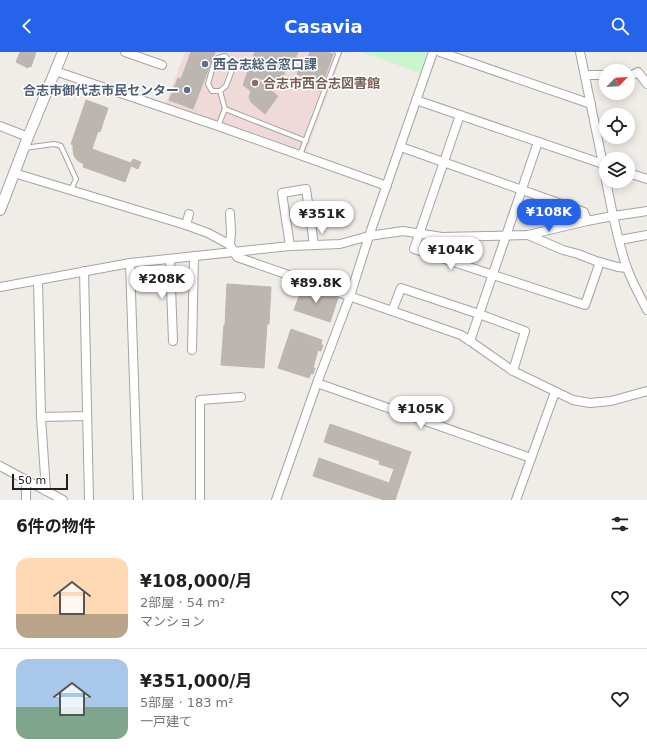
<!DOCTYPE html>
<html lang="ja">
<meta charset="utf-8">
<style>
:root{--surface:#fff;--page:#f6f6f6;--text:#202124;--muted:#757577;--line:#e0e0e0;--accent:#2563eb}
body{margin:0;font-family:"DejaVu Sans","Noto Sans JP",sans-serif;background:var(--page);color:var(--text);height:100vh;display:flex;flex-direction:column;font-size:15px;white-space:nowrap}
*{box-sizing:border-box;margin:0}
p{font-size:13px;color:var(--muted)}
.icon{flex:none;width:22px;height:22px;fill:none;stroke:currentColor;stroke-width:2;stroke-linecap:round;stroke-linejoin:round}
.map{position:relative;height:448px;overflow:hidden}
.panel{display:flex;flex-direction:column;background:var(--surface);flex:1}
.panel>*{flex:none}
.needle{width:26px;rotate:65deg}
.tools{position:absolute;left:599px;top:12px;display:grid;gap:8px}
.tools a{display:grid;place-items:center;width:36px;height:36px;border-radius:50%;background:var(--surface);box-shadow:0 2px 10px #0003;font-size:20px}
.scale{position:absolute;left:12px;bottom:10px;width:56px;box-sizing:border-box;padding-left:4px;border:2px solid #202020;border-top:0;font-size:11px;line-height:14px;white-space:nowrap;color:#202020;-webkit-text-stroke:3px #fff;paint-order:stroke}
.price{position:absolute;translate:-50% -34px;padding:0 9px;border-radius:14px;background:#fff;color:#222;font-size:13px;line-height:26px;filter:drop-shadow(0 1px 2px #0008)}
.price::after{content:'';position:absolute;left:50%;top:24px;width:12px;height:9px;margin-left:-6px;background:inherit;clip-path:polygon(0 0,100% 0,50% 100%)}
.price.on{background:var(--accent);color:#fff}
ul{padding:0;list-style:none}
li{display:flex;align-items:center;gap:12px;height:100px;padding:0 16px}
li+li{border-top:1px solid var(--line)}
li span{display:grid;place-items:center;flex:none;width:112px;height:80px;border-radius:12px;color:#555}
li>.icon{margin-inline-start:auto}
span .icon{width:48px;height:48px;fill:#fffc;stroke-width:1}
li b{font-size:17px}
h2{display:flex;justify-content:space-between;align-items:center;height:48px;padding:0 16px;font-size:17px}
header{display:flex;justify-content:space-between;align-items:center;height:52px;padding:0 16px;background:var(--accent);color:#fff;font-size:18px;font-weight:800}
.map>svg:first-child{display:block}
.commercial{fill:#efdad9}
.park{fill:#c9f6cd}
.building{fill:#bdb6b0;stroke:#c1b5ab}
.lines{fill:none;stroke-linecap:round;stroke-linejoin:round}
.service-casing{stroke:#a4a4a4;stroke-width:6}
.minor-casing{stroke:#a4a4a4;stroke-width:10}
.tertiary-casing{stroke:#a4a4a4;stroke-width:12}
.service{stroke:#fff;stroke-width:4}
.minor{stroke:#fff;stroke-width:8}
.tertiary{stroke:#fff;stroke-width:10}
.service-dot{fill:#5c6f8a;stroke:#fff;stroke-width:1.5}
.education-dot{fill:#8d6e63;stroke:#fff;stroke-width:1.5}
.labels{text-anchor:middle;dominant-baseline:central;stroke-width:3;stroke-linejoin:round;paint-order:stroke}
.service-label{font-size:13px;font-weight:bold;fill:#4e5e75;stroke:#fff;text-anchor:start}
.education-label{font-size:13px;font-weight:bold;fill:#785e54;stroke:#fff;text-anchor:start}
</style>
<header><svg class="icon" aria-label="back" viewBox="0 0 24 24"><path d="M15 5l-7 7 7 7"/></svg>Casavia<svg class="icon" aria-label="search" viewBox="0 0 24 24"><circle cx="10" cy="10" r="6"/><path d="M15 15l6 6"/></svg></header>
<div class="map">
<svg width="647" height="448" viewBox="0 0 647 448">
<rect width="100%" height="100%" fill="#f0ede8"/>
<path class="commercial" d="M185 0H343L306 101 165 53Z"/>
<path class="park" d="M361 0H427L420 21Z"/>
<g class="building">
<path d="M20 0H36L31 15 29 14 28 16 16 10Z"/>
<path d="M191 0H215L193 57 169 48 178 26 181 27Z"/>
<path d="M255 0H298L293 12 288 10 280 34 253 24 278 44 265 62 251 50 249 45 251 39 243 33Z"/>
<path d="M310 0H327L333 2 320 39 298 31 301 24 297 22 300 15 304 16Z"/>
<path d="M86 48 108 56 100 80 98 79 92 97 131 111 133 107 141 110 138 117 131 114 125 130 83 115 84 112 78 109 74 104 73 98V93L71 92Z"/>
<path d="M227 232 271 235 269 272H267L264 316 221 313 224 273H225Z"/>
<path d="M303 234 338 246 330 270 294 258Z"/>
<path d="M291 277 322 288 321 293H323L321 299 318 298 313 316H315L313 322 311 321 309 326 278 316Z"/>
<path d="M330 372 411 400 395 448H384L313 424 319 406 389 431 394 417 379 412 380 409 324 390Z"/>
</g>
<g class="lines">
<defs>
<g id="service">
<path d="M225 4 230 9 232 18 226 34 220 39H212L208 32 214 11 218 6Z"/>
<path d="M225 57 306 89"/>
<path d="M218 74 225 57 220 39"/>
<path d="M24 96 54 92 61 94 76 127 71 138"/>
<path d="M300 103 339 0H337"/>
</g>
<g id="minor">
<path d="M125 0 162 13"/>
<path d="M440 0 591 52"/>
<path d="M580 0 606 127"/>
<path d="M55 19 218 74 387 134"/>
<path d="M585 23H606"/>
<path d="M628 23H632L638 20 647 32"/>
<path d="M416 48 606 113"/>
<path d="M460 63 414 197 585 253 600 210"/>
<path d="M0 74 28 85"/>
<path d="M401 95 584 160 587 169"/>
<path d="M14 121 186 173 208 181 230 193 237 205 461 283 470 289 513 319 573 348 590 351 611 349 647 339"/>
<path d="M628 121 647 127"/>
<path d="M606 129C612 158 617 188 627 216 632 230 640 244 647 258"/>
<path d="M186 173 189 162"/>
<path d="M528 183 563 198 578 202 596 209 618 215 627 216"/>
<path d="M620 188 647 183"/>
<path d="M230 193 231 180 230 161"/>
<path d="M290 194 282 141 306 137 314 193"/>
<path d="M170 207 173 289"/>
<path d="M130 211 138 448"/>
<path d="M84 219 89 448"/>
<path d="M38 228 41 365 46 439"/>
<path d="M0 235 130 211 290 194 340 192 369 184 403 179 442 185 528 183 587 169 613 164 641 160 647 159"/>
<path d="M392 259 401 236 479 262 525 279 513 319"/>
<path d="M470 289 538 90"/>
<path d="M192 298 194 204"/>
<path d="M317 331 531 406"/>
<path d="M41 365 87 364"/>
<path d="M0 414 63 448"/>
<path d="M26 428V448"/>
<path d="M200 448V348L241 345"/>
<path d="M276 448 317 331 350 244 369 184 433 0"/>
<path d="M516 448 555 340"/>
</g>
<path id="tertiary" d="M0 158 28 85 63 0"/>
</defs>
<use href="#service" class="service-casing"/>
<use href="#minor" class="minor-casing"/>
<use href="#tertiary" class="tertiary-casing"/>
<use href="#service" class="service"/>
<use href="#minor" class="minor"/>
<use href="#tertiary" class="tertiary"/>
</g>
<g class="service-dot">
<circle cx="205" cy="12" r="4"/>
<circle cx="187" cy="38" r="4"/>
</g>
<circle class="education-dot" cx="255" cy="31" r="4"/>
<g class="labels">
<g class="service-label">
<text x="213" y="12">西合志総合窓口課</text>
<text x="179" y="38" text-anchor="end">合志市御代志市民センター</text>
</g>
<g class="education-label">
<text x="263" y="31">合志市西合志図書館</text>
</g>
</g>
</svg>
<div class="tools">
<a><svg class="needle" viewBox="-14 -14 28 28"><path d="M0-13l5 13h-10z" fill="#e53935"/><path d="M0 13l5-13h-10z" fill="#757577"/></svg></a>
<a><svg class="icon" aria-label="locate" viewBox="0 0 24 24"><circle cx="12" cy="12" r="6"/><path d="M12 2v4M12 18v4M2 12h4M18 12h4"/></svg></a>
<a><svg class="icon" aria-label="layers" viewBox="0 0 24 24"><path d="M12 4l9 5-9 5-9-5zM3 14l9 5 9-5"/></svg></a>
</div>
<div class="scale">50 m</div>
<b class="price on" style="left:549px;top:181px">¥108K</b>
<b class="price" style="left:322px;top:183px">¥351K</b>
<b class="price" style="left:451px;top:219px">¥104K</b>
<b class="price" style="left:162px;top:248px">¥208K</b>
<b class="price" style="left:316px;top:252px">¥89.8K</b>
<b class="price" style="left:421px;top:378px">¥105K</b>
</div>
<section class="panel">
<h2>6件の物件<svg class="icon" aria-label="filters" viewBox="0 0 24 24"><path d="M4 7h16M4 17h16"/><circle cx="9" cy="7" r="2"/><circle cx="15" cy="17" r="2"/></svg></h2>
<ul>
<li><span style="background:linear-gradient(#ffd9b3 70%,#b9a48a 0)"><svg class="icon" aria-label="home" viewBox="0 0 24 24"><path d="M3 11l9-7 9 7M6 9v11h12V9"/></svg></span><div><b>¥108,000/月</b><p>2部屋 · 54 m²</p><p>マンション</p></div><svg class="icon" aria-label="heart" viewBox="0 0 24 24"><path d="M12 20l-8-8c-3-5 5-10 8-4 3-6 11-1 8 4z"/></svg></li>
<li><span style="background:linear-gradient(#a9c7e8 60%,#7fa58c 0)"><svg class="icon" aria-label="home" viewBox="0 0 24 24"><path d="M3 11l9-7 9 7M6 9v11h12V9"/></svg></span><div><b>¥351,000/月</b><p>5部屋 · 183 m²</p><p>一戸建て</p></div><svg class="icon" aria-label="heart" viewBox="0 0 24 24"><path d="M12 20l-8-8c-3-5 5-10 8-4 3-6 11-1 8 4z"/></svg></li>
</ul>
</section>
